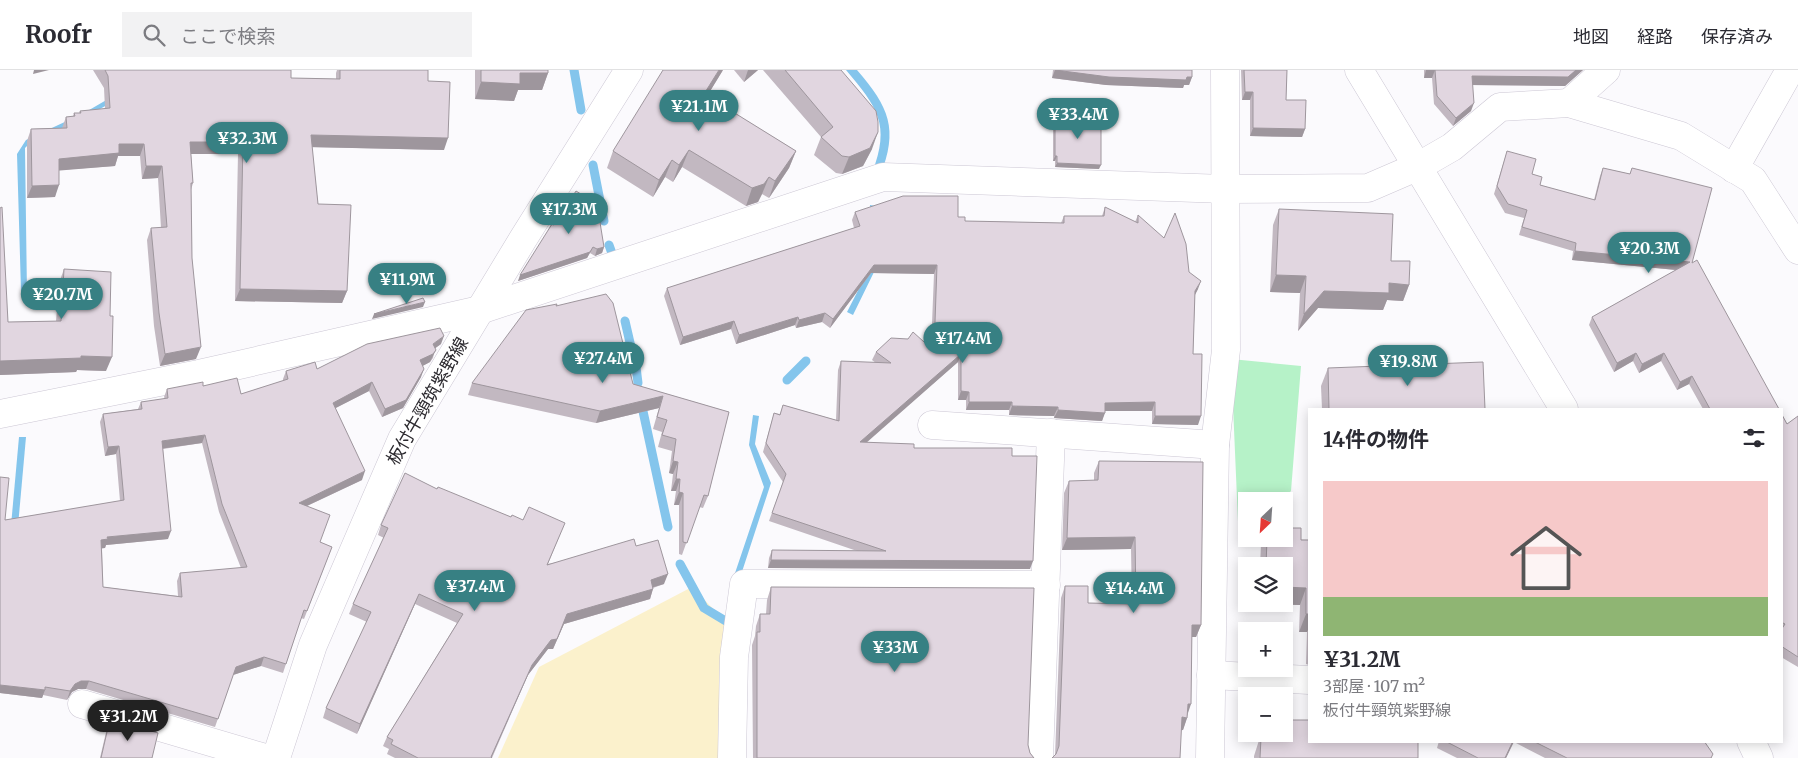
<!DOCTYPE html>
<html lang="ja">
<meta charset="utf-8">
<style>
:root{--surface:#fff;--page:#f2f2f3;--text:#2b2b33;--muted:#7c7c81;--line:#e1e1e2;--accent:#378083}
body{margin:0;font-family:Merriweather,"Noto Sans JP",serif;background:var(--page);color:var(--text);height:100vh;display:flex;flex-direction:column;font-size:19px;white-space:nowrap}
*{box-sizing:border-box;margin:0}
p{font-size:16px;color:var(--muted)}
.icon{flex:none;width:28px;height:28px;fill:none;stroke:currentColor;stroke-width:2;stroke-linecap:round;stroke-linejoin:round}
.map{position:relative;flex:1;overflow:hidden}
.drawer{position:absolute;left:1308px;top:338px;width:475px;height:335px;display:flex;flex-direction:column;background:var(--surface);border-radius:0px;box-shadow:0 2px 12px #0003}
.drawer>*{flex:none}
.needle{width:32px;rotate:205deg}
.fabs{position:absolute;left:1238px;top:422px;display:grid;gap:10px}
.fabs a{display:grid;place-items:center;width:55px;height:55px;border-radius:0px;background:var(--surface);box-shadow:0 2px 12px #0003;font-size:25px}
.price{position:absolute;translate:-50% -42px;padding:0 11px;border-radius:18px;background:var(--accent);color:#fff;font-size:16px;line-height:32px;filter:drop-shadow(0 1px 2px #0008)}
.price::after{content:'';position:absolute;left:50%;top:30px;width:15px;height:11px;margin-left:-8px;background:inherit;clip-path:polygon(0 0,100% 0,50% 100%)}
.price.current{background:#222;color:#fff}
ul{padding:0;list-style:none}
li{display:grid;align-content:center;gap:10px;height:265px;padding:0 15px}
li span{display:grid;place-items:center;height:155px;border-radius:0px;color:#555}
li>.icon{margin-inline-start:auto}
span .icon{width:90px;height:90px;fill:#fffc;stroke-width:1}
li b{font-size:21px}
h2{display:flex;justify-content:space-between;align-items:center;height:60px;padding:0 15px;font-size:21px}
header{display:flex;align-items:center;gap:30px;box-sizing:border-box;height:70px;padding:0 25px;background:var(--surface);border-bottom:1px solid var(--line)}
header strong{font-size:24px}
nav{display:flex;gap:28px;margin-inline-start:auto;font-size:18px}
.search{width:350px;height:45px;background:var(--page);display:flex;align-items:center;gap:12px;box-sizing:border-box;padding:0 18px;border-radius:0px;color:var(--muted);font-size:19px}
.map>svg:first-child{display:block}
.green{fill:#b6f2c8}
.sand{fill:#fbf1cc}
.water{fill:#84c5ec}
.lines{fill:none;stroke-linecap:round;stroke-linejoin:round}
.stream{stroke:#84c5ec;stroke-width:9}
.street-casing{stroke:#ccc7d4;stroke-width:29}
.secondary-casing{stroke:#ccc7d4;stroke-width:29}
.street{stroke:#fff;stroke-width:28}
.secondary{stroke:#fff;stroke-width:28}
.wall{fill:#c2b8c1;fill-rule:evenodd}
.shaded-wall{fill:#9e969d}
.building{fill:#e1d6e0;stroke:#9e969d;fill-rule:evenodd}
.labels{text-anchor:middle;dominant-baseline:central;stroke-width:4;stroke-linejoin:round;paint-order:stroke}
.street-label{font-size:18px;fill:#2c2a2f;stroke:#fff}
</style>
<header>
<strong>Roofr</strong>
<div class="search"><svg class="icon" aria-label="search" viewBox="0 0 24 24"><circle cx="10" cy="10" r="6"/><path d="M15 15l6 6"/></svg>ここで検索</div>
<nav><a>地図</a><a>経路</a><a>保存済み</a></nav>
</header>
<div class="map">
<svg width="1798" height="688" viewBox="0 0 1798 688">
<rect width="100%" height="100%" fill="#fbfafd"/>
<path class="green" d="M1231 289 1301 296 1291 421 1282 431H1246V468L1239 475Z"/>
<path class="sand" d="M692 517 724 550 725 688H498L539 597Z"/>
<g class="water">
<path d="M158 0H168L86 47 29 74 25 78 27 224 21 221 17 84 26 70 84 43Z"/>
<path d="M846 0H857C889 37 899 59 880 106L872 103C891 54 877 37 846 0Z"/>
<path d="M870 135 876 136 874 202 853 245 847 242 868 201Z"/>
<path d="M753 345 759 346 755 374 771 413 738 514 732 512 764 417 749 375Z"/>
<path d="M19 367H26L11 534 4 533Z"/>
</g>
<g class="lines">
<g class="stream">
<path d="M574 0 581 40"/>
<path d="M593 95 604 151"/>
<path d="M609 175 614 189"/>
<path d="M625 251 631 277"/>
<path d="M636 297 638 313"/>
<path d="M787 310 806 291"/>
<path d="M641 332 668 457"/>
<path d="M680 494 704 538 729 553"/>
</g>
<defs>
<g id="street">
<path d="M1569 33 1606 0"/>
<path d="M1734 99 1790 0"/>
<path d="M0 344 199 304 480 240 883 107 1225 119 1368 118 1419 96 1452 77 1500 37 1569 33 1681 66 1753 110 1798 180"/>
<path d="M932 355 1215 375"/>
<path d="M1211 605 1309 610"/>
<path d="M82 634 265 688"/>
<path d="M732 688 734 587 744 514 1046 515"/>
<path d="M1039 688 1051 363"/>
<path d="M1210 688 1215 375 1226 280 1225 0"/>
</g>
<g id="secondary">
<path d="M1359 0 1564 339"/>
<path d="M1751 671 1759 688"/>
<path d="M276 688 313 575 402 369 523 169 629 0"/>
</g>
</defs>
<use href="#street" class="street-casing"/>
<use href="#secondary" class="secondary-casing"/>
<use href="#street" class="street"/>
<use href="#secondary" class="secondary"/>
</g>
<g class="wall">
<path d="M93 0H291V8L336 9V3L337 0H428V11L444 80 312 77 318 134 347 221 342 233 235 231 238 84H191L193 113 191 120 192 188 196 289 160 296 154 256 147 170 151 158H161L158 108 142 109 140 86H118L115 96 59 100 55 127 27 128V71L31 59 62 58 66 47 73 46 74 43H79L80 41 105 39 104 18Z"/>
<path d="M475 0H548V3L542 20H518L514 31 475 29Z"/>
<path d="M723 0 707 26 796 81 789 98 769 128 762 124 758 132 746 136 682 97 673 112 665 107 653 127 607 98 613 81Z"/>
<path d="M734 0H758L744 12Z"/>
<path d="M763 0H841L872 79 863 96 842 104 836 103 814 85 821 67Z"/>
<path d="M1053 0H1192V7L1189 15H1184L1183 18 1106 15 1052 8Z"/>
<path d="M1241 0H1287L1286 30 1305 59 1302 67 1250 66V30H1242Z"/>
<path d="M1424 0H1583L1565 16 1472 15 1471 41 1453 56 1434 34 1432 8H1424Z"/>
<path d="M1055 47 1099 99 1055 97V91H1053V52Z"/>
<path d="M1507 81 1532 104 1540 115 1594 130 1600 106 1603 98 1630 104 1632 98 1692 193 1779 339H1703L1689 314 1677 320 1661 291 1639 303 1633 291 1614 302 1589 255 1592 247 1676 200 1572 190 1573 181 1519 165 1524 148 1505 143 1494 124Z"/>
<path d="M1105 137 1135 152 1138 145 1189 202 1198 219 1195 225 1193 284 1198 355 1152 354V341H1105L1102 351 1054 348V346L1009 345V340H966V330H958V292L866 372 914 378 1012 386 1030 499 768 498 769 488 772 480 857 481 769 451 783 412 763 382 774 343 780 344 783 335 836 350 838 300 841 291 876 293 872 290 876 282 931 278 934 204 871 203 830 258 822 252 796 258 795 255 736 274 731 259 680 275 664 226 667 218 854 158 852 150 855 142 958 147 965 151 1061 153 1064 146H1102Z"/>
<path d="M0 138 8 252 56 251 59 213 64 199 106 301 77 300 76 302 0 305Z"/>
<path d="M1279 139 1391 191 1409 215 1403 231 1387 230 1383 240 1318 238 1298 261 1300 223 1270 222 1273 155Z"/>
<path d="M552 154 604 177 602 183 595 186 590 183 587 188 518 211Z"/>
<path d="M557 236 633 314 729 342 708 426 703 438 699 437 682 485 679 484V435H674L676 421H671L673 404 669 403 672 381 658 377 662 362 653 359 659 338 596 353 468 325 472 313Z"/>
<path d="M441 274 435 278 433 288 430 292 422 296 421 307 403 338 382 347 369 321 335 338 362 410 307 436 320 472 332 477 304 549 301 548 283 603 261 596 233 605 215 657 86 619H78L72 622 67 630 43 625 42 628 0 623V407L5 450 120 431 116 384 105 386 100 352 103 344 138 339 141 332 165 329 164 327 167 319 203 316 241 324 283 311V309L286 301 317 299ZM202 373 219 442 241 498 180 503 177 511 178 526 103 517 102 478H105L106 475 168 469 163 379Z"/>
<path d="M1328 298 1485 339H1322L1321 316Z"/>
<path d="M1781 343 1787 354 1798 346V597L1781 587Z"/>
<path d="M1099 391 1201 555 1196 567H1192L1187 648 1183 660 1055 686 1061 528 1065 516 1088 533 1132 534 1131 479 1062 480 1064 423 1069 411H1094V403Z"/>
<path d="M437 419 511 447 523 450 561 462 548 494 636 476 664 514 653 518 650 529 564 554 553 579H548L528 605 492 688H395L387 684 389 679 383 676 387 667 457 553 415 534 357 664 323 648 326 638 367 552 349 544 353 534 384 468 378 465 381 455Z"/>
<path d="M1263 469H1284L1309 470V595L1306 594 1307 562H1299L1300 535 1259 534 1284 496H1260L1261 474Z"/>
<path d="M771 517 1028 675 1030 683 1034 688H753L752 575 755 566 756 556 760 544H766L767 530Z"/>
<path d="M110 649 152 688H100L107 658Z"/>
<path d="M1261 664H1284L1418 688H1254V686Z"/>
<path d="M1439 671H1704L1712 688H1545L1514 672 1506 688H1457L1437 678Z"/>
</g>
<g class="shaded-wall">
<path d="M34 0H49L33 4Z"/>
<path d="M719 0H723L698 41 704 24Z"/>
<path d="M748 0H758L744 12Z"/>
<path d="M1055 0 1187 7H1192L1189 15H1184L1183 18 1106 15 1052 8Z"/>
<path d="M1426 0H1435L1432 8H1424Z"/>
<path d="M1576 0H1583L1565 16 1469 15 1472 6Z"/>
<path d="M520 3H548L542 20H518L514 31 475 29 481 12Z"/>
<path d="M1245 22H1253L1250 30H1242Z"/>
<path d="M1474 33 1471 41 1453 56 1456 48Z"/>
<path d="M1253 58 1305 59 1302 67 1250 66Z"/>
<path d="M878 62 872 79 863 96 842 104 849 87Z"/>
<path d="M311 65 448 68 444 80 306 77Z"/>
<path d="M190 72H243L238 84H186Z"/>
<path d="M119 74H144L140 86H118L115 96 54 101 59 89Z"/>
<path d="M689 80 682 97 673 112 679 95Z"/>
<path d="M796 81 789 98 769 128 775 111Z"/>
<path d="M1055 86H1057L1055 91H1053Z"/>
<path d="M672 90 665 107 653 127 659 110Z"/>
<path d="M1057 93 1101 95 1099 99 1055 97Z"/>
<path d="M146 96H162L158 108 142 109Z"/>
<path d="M769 107 762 124 758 132 746 136 752 118Z"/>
<path d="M59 115 55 127 27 128 32 116Z"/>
<path d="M593 177 587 188 518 211 520 205Z"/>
<path d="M604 177 602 183 595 186 597 179Z"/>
<path d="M1575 181 1690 192 1687 201 1572 190Z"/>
<path d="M874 195H937L934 204 871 203 830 258 833 249Z"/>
<path d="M1276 205 1306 206 1300 223 1270 222Z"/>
<path d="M1201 211 1198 219 1192 230 1195 221Z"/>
<path d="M1389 213 1409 215 1403 231 1387 230 1383 240 1318 238 1298 261 1304 244 1324 221Z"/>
<path d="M240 219 347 221 342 233 235 231Z"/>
<path d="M425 232 423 237 372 249 374 244Z"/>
<path d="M825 243 822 252 796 258 799 250Z"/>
<path d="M798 247 795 255 736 274 739 265Z"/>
<path d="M734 251 731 259 680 275 683 267Z"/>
<path d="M444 266 441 274 430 282 433 274Z"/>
<path d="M201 277 196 289 160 296 165 284Z"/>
<path d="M436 280 430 292 417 299 420 290Z"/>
<path d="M1636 283 1633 291 1614 302 1617 293Z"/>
<path d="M1664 283 1661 291 1639 303 1642 294Z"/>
<path d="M961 284 958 292 857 381 860 372Z"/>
<path d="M81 286 112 287 106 301 77 300 76 302 0 305V291Z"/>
<path d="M424 299 421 307 403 338 382 347 385 339Z"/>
<path d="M1692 306 1689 314 1677 320 1680 312Z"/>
<path d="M372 312 369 321 330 341 333 333Z"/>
<path d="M961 321 969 322 966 330H958Z"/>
<path d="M663 326 659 338 596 353 600 341Z"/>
<path d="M969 332H1012L1009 340H966Z"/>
<path d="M1155 332 1152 341H1102L1105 333Z"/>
<path d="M1012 336 1058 337 1054 346 1009 345Z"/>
<path d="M1058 340 1105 343 1102 351 1054 348Z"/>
<path d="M1155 346H1201L1198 355 1152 354Z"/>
<path d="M205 365 202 373 159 379 162 371Z"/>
<path d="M119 376 116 384 105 386 108 377Z"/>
<path d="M673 391 678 392 673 404 669 403Z"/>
<path d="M365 401 362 410 296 441 299 433Z"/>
<path d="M676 409H680L676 421H671Z"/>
<path d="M679 422 683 423 679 435H674Z"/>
<path d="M171 461 168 469 106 475 105 478 98 479 101 470 107 467Z"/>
<path d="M1135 467 1131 479 1062 480 1067 468Z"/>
<path d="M771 490 1033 491 1030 499 768 498Z"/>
<path d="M668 504 664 514 647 519 651 510Z"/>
<path d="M1284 517 1306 518 1300 535 1259 534H1284Z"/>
<path d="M653 519 650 529 564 554 553 579H548L528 605 491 688H490L532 595 567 544Z"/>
<path d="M419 524 415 534 357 664 360 654Z"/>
<path d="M1306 544H1309V558L1307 562H1299Z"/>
<path d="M1192 555H1201L1196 567H1188Z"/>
<path d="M264 587 261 596 233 605 236 597Z"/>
<path d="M81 611H89L86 619H78L72 622 67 630 70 621 75 614Z"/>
<path d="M0 615 45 620 42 628 0 623Z"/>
<path d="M1188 634H1191L1187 646Z"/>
<path d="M1182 647 1187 648 1183 660H1177Z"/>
<path d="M1513 671H1514L1506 688H1505Z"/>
</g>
<g class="building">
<path d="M105 0H291V8L340 9V0H428V11L450 12 448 68 311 65 318 134 351 135 347 221 240 219 243 72H190L193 113H191L192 188 201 277 165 284 159 243 151 158 167 157 162 96H146L144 74H119V83L59 89V115L32 116 31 59 67 58 66 47 75 46 74 43H81L80 41 110 38 108 6Z"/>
<path d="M481 0H548V3H520V14L481 12Z"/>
<path d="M663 0H719L704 24 796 81 775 111 769 107 764 114 752 118 689 80 679 95 672 90 659 110 613 81Z"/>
<path d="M785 0H841L876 41 878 52V62L870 78 849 87 842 86 821 67 833 57Z"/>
<path d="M1055 0H1192V7H1187L1186 10 1109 7Z"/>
<path d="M1244 0H1287L1286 30H1306L1305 59 1253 58V22H1245Z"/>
<path d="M1435 0H1576L1568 7 1472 6 1474 33 1456 48 1437 26Z"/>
<path d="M1055 47H1101V95L1057 93V86H1055Z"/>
<path d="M1507 81 1536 89 1532 104 1542 107 1540 115 1595 130 1603 98 1630 104 1632 98 1712 118 1692 193 1697 190 1779 339H1710L1692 306 1680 312 1664 283 1642 294 1636 283 1617 293 1592 247 1690 192 1575 181 1576 173 1522 157 1527 140 1508 134 1497 116Z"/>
<path d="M576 121 597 134 604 177 597 179 593 177 590 182 520 205 552 154 554 155Z"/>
<path d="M903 126H958V147H965V151L1064 153V146H1104L1105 137 1138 153V145L1164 168 1175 143 1186 174 1189 202 1201 211 1195 221 1193 284H1202L1201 346H1155V332L1105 333V343L1058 340V337L1012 336V332H969V322L961 321V284L860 372 914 374V378H1012V386H1037L1033 491 771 490 772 480 886 481 772 443 786 404 766 373 774 343 780 345 783 335 839 351 841 291 891 293 876 282 891 268 908 269 913 262 934 281 937 195H874L833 249 825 243 799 250 798 247 739 265 734 251 683 267 667 218 860 156 855 142Z"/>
<path d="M2 137 8 252 61 251 64 199 111 202 110 246H113L112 287 81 286V288L0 291V138Z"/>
<path d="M1279 139 1393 144 1391 191H1410L1409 215 1389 213V223L1324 221 1304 244 1306 206 1276 205Z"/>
<path d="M606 224 613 233 633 314 729 342 708 426 704 425 687 473 683 472V423L679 422 680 409H676L678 392 673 391 676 369 662 365 667 350 657 347 663 326 600 341 472 313 526 240 557 234 556 236Z"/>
<path d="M423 228 425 232 374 244Z"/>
<path d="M440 258 444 266 433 274 436 280 433 284 420 290 424 299 406 330 385 339 372 312 333 333 365 401 299 433 330 445 320 472 332 477 307 541 304 540 286 594 264 587 236 597 218 649 89 611H81L75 614 70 621 45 617V620L0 615V407L9 408 5 450 124 430 119 376 108 377 103 344 142 339 141 332 168 328 167 319 203 312V316L237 308 241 324 288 309 286 301 315 292 317 299 367 274ZM205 365 222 434 247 497 180 503 182 527 103 517 101 470 108 469 107 467 171 461 162 371Z"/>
<path d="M1483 292 1485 339H1329L1328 298Z"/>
<path d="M1781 343 1787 354 1798 346V587L1781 576V560L1785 554 1781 552Z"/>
<path d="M1099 391 1203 392 1201 555H1192L1191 634H1188L1187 648 1182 647 1180 688H1052L1056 684 1059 676 1065 516H1088V533L1136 534 1135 467 1067 468 1069 411 1098 410Z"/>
<path d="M405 403 437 419 438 417 511 447 512 445 523 450 529 437 565 453 547 495 634 469 636 476 658 470 668 504 651 510 653 519 567 544 557 569 551 570 532 595 491 687 492 688H418L391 674 393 670 387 667 463 544 419 524 360 654 326 638 371 542 353 534 388 458 381 455Z"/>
<path d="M1284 458H1301V470H1309V544H1306V518L1284 517V496H1266L1267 469H1284Z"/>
<path d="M771 517 1034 518 1028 675 1030 683 1034 688H757V562H760V544H770Z"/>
<path d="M110 649 158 663 152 688H101Z"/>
<path d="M1284 650H1309V671H1418V688H1260L1261 668 1266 667V664H1284Z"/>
<path d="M1445 671H1513L1505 688H1478Z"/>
<path d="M1533 671H1704L1713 684 1711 688H1567Z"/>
</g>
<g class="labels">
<g class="street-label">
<text transform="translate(427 331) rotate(-60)">板付牛頸筑紫野線</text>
</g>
</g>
</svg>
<div class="fabs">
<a><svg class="needle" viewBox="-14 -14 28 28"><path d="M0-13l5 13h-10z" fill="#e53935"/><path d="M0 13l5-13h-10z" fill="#7c7c81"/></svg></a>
<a><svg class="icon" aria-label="layers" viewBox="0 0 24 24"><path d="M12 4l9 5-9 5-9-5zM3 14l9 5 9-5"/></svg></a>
<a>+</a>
<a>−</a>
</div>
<b class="price" style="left:699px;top:62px">¥21.1M</b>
<b class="price" style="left:1078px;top:70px">¥33.4M</b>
<b class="price" style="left:247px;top:94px">¥32.3M</b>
<b class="price" style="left:569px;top:165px">¥17.3M</b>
<b class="price" style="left:1649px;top:204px">¥20.3M</b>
<b class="price" style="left:407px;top:235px">¥11.9M</b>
<b class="price" style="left:62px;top:250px">¥20.7M</b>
<b class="price" style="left:963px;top:294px">¥17.4M</b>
<b class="price" style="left:603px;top:314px">¥27.4M</b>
<b class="price" style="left:1408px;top:317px">¥19.8M</b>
<b class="price" style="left:475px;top:542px">¥37.4M</b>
<b class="price" style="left:1134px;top:544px">¥14.4M</b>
<b class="price" style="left:895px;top:603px">¥33M</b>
<b class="price current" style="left:128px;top:672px">¥31.2M</b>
<section class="drawer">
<h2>14件の物件<svg class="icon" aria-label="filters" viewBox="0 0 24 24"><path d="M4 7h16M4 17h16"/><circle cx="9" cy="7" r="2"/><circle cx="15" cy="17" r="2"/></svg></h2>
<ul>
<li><span style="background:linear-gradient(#f6c9c9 75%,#8fb573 0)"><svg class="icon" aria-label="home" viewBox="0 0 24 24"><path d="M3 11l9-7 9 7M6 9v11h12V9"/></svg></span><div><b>¥31.2M</b><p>3部屋 · 107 m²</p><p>板付牛頸筑紫野線</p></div></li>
</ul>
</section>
</div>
